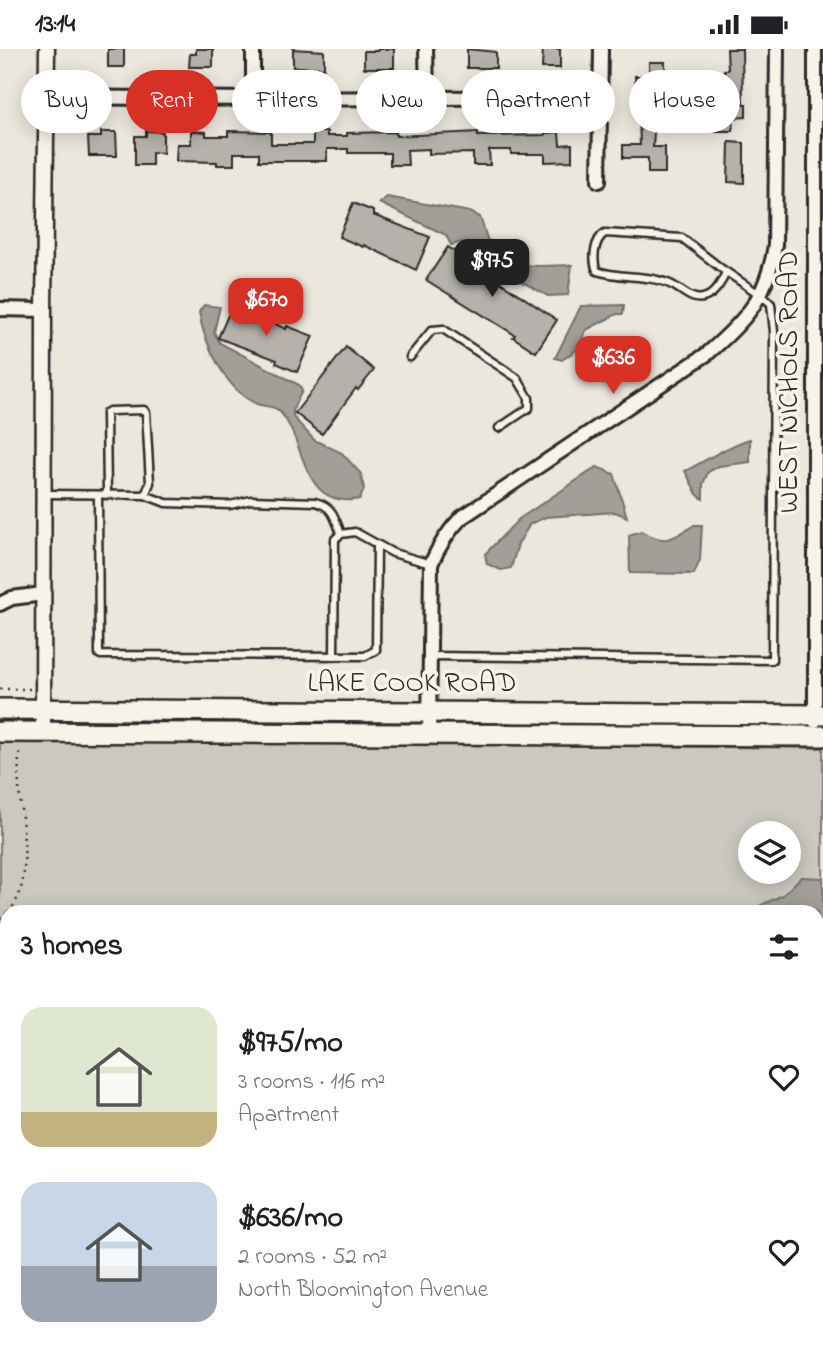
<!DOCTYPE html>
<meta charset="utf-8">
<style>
:root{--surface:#fff;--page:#f6f6f6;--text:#202124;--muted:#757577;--accent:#d93025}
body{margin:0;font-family:"Indie Flower",sans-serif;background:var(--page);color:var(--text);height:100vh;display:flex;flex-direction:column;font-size:26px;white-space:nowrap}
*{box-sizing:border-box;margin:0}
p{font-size:23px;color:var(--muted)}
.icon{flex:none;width:38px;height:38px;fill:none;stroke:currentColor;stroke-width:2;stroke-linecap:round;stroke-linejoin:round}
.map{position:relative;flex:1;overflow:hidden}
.drawer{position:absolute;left:0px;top:856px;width:824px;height:450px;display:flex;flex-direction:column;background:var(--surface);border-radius:21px 21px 0 0;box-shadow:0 4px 18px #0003}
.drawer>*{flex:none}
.banner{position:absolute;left:21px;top:21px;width:782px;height:63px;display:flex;gap:14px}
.buttons{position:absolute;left:738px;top:772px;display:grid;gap:14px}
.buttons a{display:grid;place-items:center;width:63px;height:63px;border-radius:50%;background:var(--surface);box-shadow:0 4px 18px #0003;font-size:35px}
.price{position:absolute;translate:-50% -60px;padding:0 16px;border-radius:14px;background:var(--accent);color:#fff;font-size:23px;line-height:46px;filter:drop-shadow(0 2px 4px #0008)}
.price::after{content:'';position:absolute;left:50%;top:42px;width:21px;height:16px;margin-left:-10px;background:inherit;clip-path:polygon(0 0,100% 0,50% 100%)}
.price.on{background:#222;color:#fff}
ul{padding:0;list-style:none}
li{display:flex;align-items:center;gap:21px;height:175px;padding:0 21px}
li span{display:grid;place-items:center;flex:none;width:196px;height:140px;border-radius:21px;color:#555}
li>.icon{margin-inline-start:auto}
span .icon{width:84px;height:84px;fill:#fffc;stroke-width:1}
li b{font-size:30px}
h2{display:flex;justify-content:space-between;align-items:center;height:84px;padding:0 21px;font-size:30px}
.pill{padding:0 24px;border-radius:32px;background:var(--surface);box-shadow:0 4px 18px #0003;font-size:24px;line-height:63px}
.pill.on{background:var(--accent);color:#fff}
.status{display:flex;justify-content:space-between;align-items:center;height:49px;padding:0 35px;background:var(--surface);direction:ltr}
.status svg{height:19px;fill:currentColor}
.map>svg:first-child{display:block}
.green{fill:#cbc8bf;stroke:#7b7a75;stroke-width:2;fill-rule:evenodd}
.water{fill:#a29f98;stroke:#72716c;stroke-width:2}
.building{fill:#b5b2ab;stroke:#2b2b2b;stroke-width:2}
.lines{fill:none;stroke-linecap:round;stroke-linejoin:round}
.service-casing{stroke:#2b2b2b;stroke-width:11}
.minor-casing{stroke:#2b2b2b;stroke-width:18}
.tertiary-casing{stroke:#2b2b2b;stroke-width:19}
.primary-casing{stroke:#2b2b2b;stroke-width:24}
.path{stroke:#2b2b2b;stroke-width:2.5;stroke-dasharray:2 5;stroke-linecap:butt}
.service{stroke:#f7f3e8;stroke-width:6}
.minor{stroke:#f7f3e8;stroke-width:12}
.tertiary{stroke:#f7f3e8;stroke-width:14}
.primary{stroke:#f7f3e8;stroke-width:19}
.labels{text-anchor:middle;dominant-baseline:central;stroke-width:7;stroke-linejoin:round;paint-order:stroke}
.street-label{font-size:28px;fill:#2b2b2b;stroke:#f7f3e8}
</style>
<div class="status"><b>13:14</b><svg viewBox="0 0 49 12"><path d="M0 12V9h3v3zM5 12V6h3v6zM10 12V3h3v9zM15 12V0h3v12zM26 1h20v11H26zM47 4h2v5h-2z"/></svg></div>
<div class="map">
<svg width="823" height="1305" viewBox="0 0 823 1305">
<rect width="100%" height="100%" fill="#ebe7dd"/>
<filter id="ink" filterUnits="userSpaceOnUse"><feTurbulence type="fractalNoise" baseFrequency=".0143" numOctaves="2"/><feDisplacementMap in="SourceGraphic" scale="14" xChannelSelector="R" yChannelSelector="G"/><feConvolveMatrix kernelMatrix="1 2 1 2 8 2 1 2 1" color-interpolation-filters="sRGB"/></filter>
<g filter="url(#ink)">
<path class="green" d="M0 691 823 699V1305H0ZM751 784H789V822H751ZM7 863H817V1298H7Z"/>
<g class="water">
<path d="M387 148 470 163 480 168C484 178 486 191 492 200 506 223 548 216 572 216L568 246 548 247 504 223 473 197 463 193 451 196 446 186 379 154Z"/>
<path d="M204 256 220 258 214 283 220 294 299 336 302 342C298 350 290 361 294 369L314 391 342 404 361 425 364 440 360 450C301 461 307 395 281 364 274 355 267 359 257 355 226 342 204 294 199 263Z"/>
<path d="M624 256 623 265H617L586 281 579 299 562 311 555 309 581 257Z"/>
<path d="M750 390V413L719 417 708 423 703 435V450L697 445 685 422C707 411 727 397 750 390Z"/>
<path d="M597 418 614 425 627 468 615 463 546 468 530 475 518 495 511 519 501 521 487 515 485 505 519 470Z"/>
<path d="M694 476H702L700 511 694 525 630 524 629 486 641 482C666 496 670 491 694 476Z"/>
<path d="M801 828 823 829V988L817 995V863H755L759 857 783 846Z"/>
</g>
<g class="building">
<rect x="108" y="0" width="16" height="18"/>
<path d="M196 0H213V18H189L190 5H196Z"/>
<path d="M293 0 324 2V19L293 18Z"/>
<path d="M378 0H394V19H364V2H378Z"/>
<path d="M467 0 496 3V19H467Z"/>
<path d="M543 0H560V19H542Z"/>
<path d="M727 0H742L743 55H746V68L733 69V82H716V55H724V21H728Z"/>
<path d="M649 13H665V40H657L653 98H665V124H648V109H623V96H640L638 40H636L635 27H649Z"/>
<path d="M146 82 163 83V104L152 103V116H135V87H146Z"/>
<path d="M191 82 206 83V87H228V82L271 83V95H313V83H327V87H347V84L396 83V87L478 83V87L545 86V84L559 83 560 96 572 95V112L545 113V105H511V101H489L490 116H473V104L429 105V100L407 101 408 116H390V104H348V100H327V112H259V104H234V116H217V113L176 112 177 95H191Z"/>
<path d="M101 83H116L117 107H89L88 88H101Z"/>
<path d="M729 93 744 94V134L728 133Z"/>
<path d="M353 154 373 162V166L430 188 416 221 364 196 363 198 339 188Z"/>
<path d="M448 198 557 271 536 303 513 288 515 286 426 231Z"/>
<path d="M233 255 286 280 287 277 313 287 297 323 276 314 277 311 218 289Z"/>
<path d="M346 298 374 321 358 341 356 339 322 385 295 364Z"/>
</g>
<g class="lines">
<defs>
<g id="service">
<path d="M410 308 432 281 443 280 517 329 529 349V359L499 379"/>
<path d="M45 445 145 446 166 454 230 456 251 451 315 453C333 457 335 469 341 485"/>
<path d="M98 446 99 605 101 606 365 607 376 601 377 495"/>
<path d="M107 446 106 364 109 362 144 361 146 363 150 434 145 446"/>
<path d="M334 607 335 490 341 485 355 483 393 504 431 515"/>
<path d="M429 607 772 611 774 283 771 255 765 249 722 220 682 189 605 184C594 191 592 211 597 222 621 230 650 225 672 236 683 241 693 254 706 248 715 245 723 231 726 223"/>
</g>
<g id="minor">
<path d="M426 0 427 49"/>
<path d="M815 0V672"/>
<path d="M48 48 253 50 601 48"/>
<path d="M253 50V0"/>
<path d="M599 132 601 0"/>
<path d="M0 260 44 261"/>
<path d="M0 555 12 549 43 545"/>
<path d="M429 685 431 515C439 497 447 483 461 469L707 305C745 272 767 249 775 196L777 0"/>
</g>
<path id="tertiary" d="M43 683 44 261 47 0"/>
<g id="primary">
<path d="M0 660 823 666"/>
<path d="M0 683 823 687"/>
</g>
</defs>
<use href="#service" class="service-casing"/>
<use href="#minor" class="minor-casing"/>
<use href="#tertiary" class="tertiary-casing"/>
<use href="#primary" class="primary-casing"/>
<g class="path">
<path d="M0 640H32"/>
<path d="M8 863C35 837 21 772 19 738 18 725 19 712 19 699"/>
<path d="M0 870 7 864"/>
<path d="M0 909 7 911"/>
<path d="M817 1101 823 1106"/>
<path d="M374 1305 377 1298"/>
</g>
<use href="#service" class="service"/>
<use href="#minor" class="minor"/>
<use href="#tertiary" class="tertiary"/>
<use href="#primary" class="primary"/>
</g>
</g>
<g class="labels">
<g class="street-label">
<text transform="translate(790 333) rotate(-90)">WEST NICHOLS ROAD</text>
<text x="412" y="635">LAKE COOK ROAD</text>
</g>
</g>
</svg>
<div class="buttons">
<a><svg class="icon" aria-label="layers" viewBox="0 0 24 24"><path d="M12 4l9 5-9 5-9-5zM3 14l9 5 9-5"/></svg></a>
</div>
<b class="price on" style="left:492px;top:250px">$975</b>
<b class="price" style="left:266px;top:289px">$670</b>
<b class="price" style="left:613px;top:347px">$636</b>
<div class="banner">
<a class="pill">Buy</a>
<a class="pill on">Rent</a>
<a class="pill">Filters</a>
<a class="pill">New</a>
<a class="pill">Apartment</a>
<a class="pill">House</a>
</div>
<section class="drawer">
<h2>3 homes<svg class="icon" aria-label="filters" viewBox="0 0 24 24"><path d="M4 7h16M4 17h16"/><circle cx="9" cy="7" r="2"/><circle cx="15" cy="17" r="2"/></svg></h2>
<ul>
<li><span style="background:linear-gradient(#dfe7d0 75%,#c2b280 0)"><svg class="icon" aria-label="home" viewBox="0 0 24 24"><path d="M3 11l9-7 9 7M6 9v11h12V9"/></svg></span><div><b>$975/mo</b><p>3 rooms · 116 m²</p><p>Apartment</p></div><svg class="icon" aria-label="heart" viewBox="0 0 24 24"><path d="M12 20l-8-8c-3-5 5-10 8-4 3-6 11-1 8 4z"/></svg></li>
<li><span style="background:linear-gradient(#c9d6e8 60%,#9aa5b1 0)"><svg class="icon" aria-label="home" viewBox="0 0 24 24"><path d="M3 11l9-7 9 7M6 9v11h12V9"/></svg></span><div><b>$636/mo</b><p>2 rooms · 52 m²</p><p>North Bloomington Avenue</p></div><svg class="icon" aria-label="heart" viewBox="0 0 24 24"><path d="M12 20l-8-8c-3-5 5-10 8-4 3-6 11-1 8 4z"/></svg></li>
</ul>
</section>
</div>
